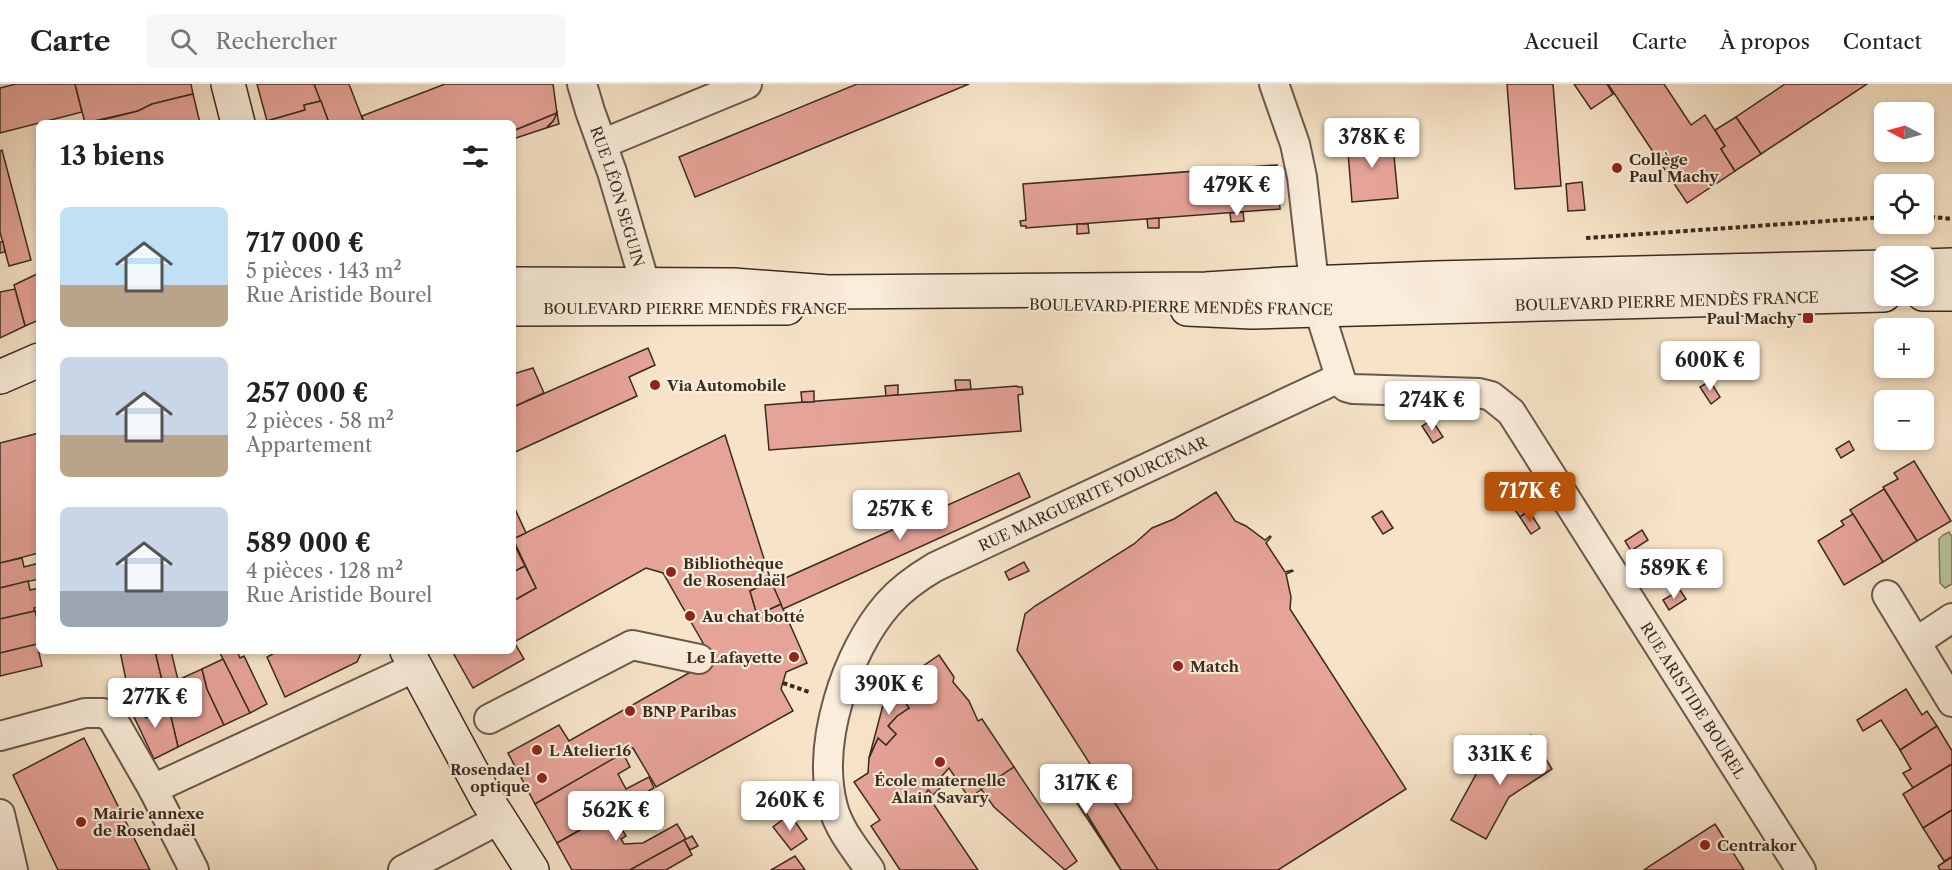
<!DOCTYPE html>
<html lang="fr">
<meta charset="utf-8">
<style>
:root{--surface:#fff;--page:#f6f6f6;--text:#222;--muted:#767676;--line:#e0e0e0;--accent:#b45309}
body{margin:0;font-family:"Libre Caslon Text",serif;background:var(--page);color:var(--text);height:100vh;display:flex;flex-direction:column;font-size:22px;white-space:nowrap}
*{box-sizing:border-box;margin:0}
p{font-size:20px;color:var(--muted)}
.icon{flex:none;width:33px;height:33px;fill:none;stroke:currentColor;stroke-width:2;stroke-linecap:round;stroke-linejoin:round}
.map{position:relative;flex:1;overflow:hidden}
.panel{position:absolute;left:36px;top:36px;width:480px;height:534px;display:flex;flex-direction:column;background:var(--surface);border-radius:9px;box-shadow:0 3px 9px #0003}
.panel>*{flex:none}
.needle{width:39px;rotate:276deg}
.tools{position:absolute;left:1874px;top:18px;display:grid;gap:12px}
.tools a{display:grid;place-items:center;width:60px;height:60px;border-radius:9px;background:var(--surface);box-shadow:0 3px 9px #0003;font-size:30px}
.price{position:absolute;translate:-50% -51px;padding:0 14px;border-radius:6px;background:#fff;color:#222;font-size:20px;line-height:39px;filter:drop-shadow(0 2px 3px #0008)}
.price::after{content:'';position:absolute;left:50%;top:36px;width:18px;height:14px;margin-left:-9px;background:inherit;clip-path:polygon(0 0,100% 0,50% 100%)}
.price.selected{background:var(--accent);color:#fff}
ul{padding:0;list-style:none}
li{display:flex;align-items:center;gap:18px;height:150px;padding:0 24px}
li span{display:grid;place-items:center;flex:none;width:168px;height:120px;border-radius:9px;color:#555}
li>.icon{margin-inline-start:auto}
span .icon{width:72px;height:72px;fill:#fffc;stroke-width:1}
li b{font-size:26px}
h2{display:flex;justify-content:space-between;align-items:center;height:72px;padding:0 24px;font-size:26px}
header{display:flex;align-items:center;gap:36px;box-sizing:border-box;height:84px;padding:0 30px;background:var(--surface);border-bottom:2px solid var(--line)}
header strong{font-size:28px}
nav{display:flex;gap:33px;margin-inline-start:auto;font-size:21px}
.search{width:420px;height:54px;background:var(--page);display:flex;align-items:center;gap:15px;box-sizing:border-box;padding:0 21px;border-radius:9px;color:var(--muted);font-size:22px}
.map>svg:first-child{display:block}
.green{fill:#b9c599;stroke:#7a785e;stroke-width:1.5}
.building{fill:#e6a398;stroke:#3a2b22;stroke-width:1.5}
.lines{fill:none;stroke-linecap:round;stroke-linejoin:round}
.street-casing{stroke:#69594c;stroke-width:32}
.secondary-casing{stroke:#3a2b22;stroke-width:36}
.path{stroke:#3a2b22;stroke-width:4;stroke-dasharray:4.5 3;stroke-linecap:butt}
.street{stroke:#faeddb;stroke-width:28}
.secondary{stroke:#faeddb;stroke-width:33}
.poi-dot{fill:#8f2418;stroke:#faeddb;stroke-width:2}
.labels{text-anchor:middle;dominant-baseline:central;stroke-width:4.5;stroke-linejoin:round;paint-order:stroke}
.poi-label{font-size:15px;font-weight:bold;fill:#3a2b22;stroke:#faeddb;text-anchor:start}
.street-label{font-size:15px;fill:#3a2b22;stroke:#faeddb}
</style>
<header>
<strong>Carte</strong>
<div class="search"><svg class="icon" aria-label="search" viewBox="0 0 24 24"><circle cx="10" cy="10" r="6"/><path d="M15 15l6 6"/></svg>Rechercher</div>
<nav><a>Accueil</a><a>Carte</a><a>À propos</a><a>Contact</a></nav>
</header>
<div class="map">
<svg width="1952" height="786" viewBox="0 0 1952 786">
<rect width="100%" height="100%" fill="#f7e4c8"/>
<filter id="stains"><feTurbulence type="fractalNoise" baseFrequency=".00333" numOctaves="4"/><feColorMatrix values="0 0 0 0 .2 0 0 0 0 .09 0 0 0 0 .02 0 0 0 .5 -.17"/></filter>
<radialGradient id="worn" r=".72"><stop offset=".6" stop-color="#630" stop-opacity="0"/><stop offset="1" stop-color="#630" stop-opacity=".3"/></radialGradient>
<path class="green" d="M1949 448 1952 453V500L1945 504 1940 499 1939 455 1943 451Z"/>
<g class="building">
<path d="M16 0H75L82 28 0 49V4Z"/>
<path d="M75 0H191L193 10 152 20 138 27 85 39Z"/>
<path d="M257 0H314L321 17 304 21 305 26 267 37Z"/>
<path d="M314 0H349L364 39H329Z"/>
<path d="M445 0H553L557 29 513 47V39H364L362 32Z"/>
<path d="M857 0H969L695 113 679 73Z"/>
<path d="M1507 0H1553L1561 102 1515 105Z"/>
<path d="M1574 0H1607L1613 10 1591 25Z"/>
<path d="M1608 0H1664L1691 41 1705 31 1725 62 1721 65 1735 87 1687 119Z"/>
<path d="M1785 0H1867L1761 70 1736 33Z"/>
<path d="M193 10 200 39H90L138 27 152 20Z"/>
<path d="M321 17 329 39H267V37L305 26 304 21Z"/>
<path d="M557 29 559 40 546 44 553 37Z"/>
<path d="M557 29 553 37 546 44 513 55V47Z"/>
<path d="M1736 33 1761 70 1735 87 1721 65 1725 62 1715 46Z"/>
<path d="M1392 51 1398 114 1352 118 1347 56Z"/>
<path d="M2 66 31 176 9 182 0 148V67Z"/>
<path d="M1277 81 1280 125 1026 144V142H1021L1020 137 1026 136 1023 100Z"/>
<path d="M1582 98 1585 126 1568 127 1566 100Z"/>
<path d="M1243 128 1244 137 1231 138 1230 129Z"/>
<path d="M1159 134V144H1148L1147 135Z"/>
<path d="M1077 140H1088L1089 149 1077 150Z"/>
<path d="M0 158H3L5 168 0 169Z"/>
<path d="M39 189V236L25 242 14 201Z"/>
<path d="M15 205 25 242 0 254V208Z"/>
<path d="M648 264 655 281 629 293 637 312 513 369V323Z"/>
<path d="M533 284 544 309 513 323V290Z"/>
<path d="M955 296H970L971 305 956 306Z"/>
<path d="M1710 297 1720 313 1711 320 1700 303Z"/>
<path d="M898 301V311L886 312 885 302Z"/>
<path d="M1017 302 1018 303H1022L1023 310 1018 311 1021 347 769 366 765 321Z"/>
<path d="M814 307V318H802L801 308Z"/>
<path d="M1432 336 1443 353 1433 359 1422 342Z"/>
<path d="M39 349V469L0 479V359Z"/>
<path d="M725 351 771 497 750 507 757 531 781 520 807 579 786 588 781 605 793 627 656 703 633 664 535 720 508 669 559 641 569 657 696 585 703 559 663 489 646 484 514 558 524 575 473 604 452 567H513V517L536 504 513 455Z"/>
<path d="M1849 357 1854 366 1841 374 1836 365Z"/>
<path d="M1914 377 1951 437 1917 457 1883 403 1898 395 1894 389Z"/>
<path d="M1019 389 1030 413 783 525 772 500Z"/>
<path d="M1884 405 1917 457 1883 478 1850 426Z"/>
<path d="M1216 408 1235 437 1246 442 1265 456 1270 452 1271 453 1266 459 1285 488 1292 486 1293 487 1286 490 1291 513 1290 525 1406 705 1278 786H1158L1017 566 1025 530 1035 522 1134 460 1152 444 1174 435Z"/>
<path d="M1518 409 1529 427 1520 433 1508 416Z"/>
<path d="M513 425H515L526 449 513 455Z"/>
<path d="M1382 427 1393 444 1383 450 1372 433Z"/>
<path d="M1529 427 1540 444 1531 450 1520 433Z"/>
<path d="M1853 430 1883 478 1844 501 1818 457 1844 441 1841 437Z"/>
<path d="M1642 446 1648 456 1631 467 1625 457Z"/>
<path d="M513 458 525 482 513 488Z"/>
<path d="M22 474 24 483 39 479V495L0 504V479Z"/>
<path d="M1024 478 1029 487 1009 496 1005 488Z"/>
<path d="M525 482 536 504 513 517V488Z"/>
<path d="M28 497 30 506 39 504V523L34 524 35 527 0 535V504Z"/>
<path d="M771 497 781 520 757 531 750 507Z"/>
<path d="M1680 506 1686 515 1669 526 1663 516Z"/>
<path d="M35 527 39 542V560L0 569V535Z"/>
<path d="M37 560 42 582 0 592V569Z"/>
<path d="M120 567H155L163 600 128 606Z"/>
<path d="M155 567H171L178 596 202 585 207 605 224 641 178 663Z"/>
<path d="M219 567H237L240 574 244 572 267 620 250 629Z"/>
<path d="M278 567H362L357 578 285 613 267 573Z"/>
<path d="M939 571 954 593 953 598 969 617 978 637 982 635 1014 683 969 714 949 684 941 693 946 698 933 711 928 706 926 709 978 786H900L871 742 880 736 854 698 868 689 869 674 878 654 886 661 896 650 888 642 897 632 909 624 894 602Z"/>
<path d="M223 575 250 629 224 641 207 605 202 585Z"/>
<path d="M163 600 169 624 146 634 136 613 129 617 128 606Z"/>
<path d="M894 602 909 624 897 632 888 642 896 650 886 661 878 654 869 674 887 606Z"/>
<path d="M1906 605 1922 631 1927 627 1937 642 1900 666 1881 636 1863 647 1857 636Z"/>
<path d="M136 613 146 634 169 624 178 663 154 675 127 618Z"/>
<path d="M1937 642 1952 667V680L1913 704 1903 689 1911 685 1900 666Z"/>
<path d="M1531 651 1552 685 1509 713 1486 755 1451 736 1479 685Z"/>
<path d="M84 654 150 786H58L13 691Z"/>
<path d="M623 669 630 683 618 690 626 705 649 693 654 704 557 759 535 720Z"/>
<path d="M1952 680V726L1923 744 1903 710Z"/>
<path d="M1014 683 1077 777 1065 786 994 723 981 705Z"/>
<path d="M1097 691 1127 738 1158 786H1121L1072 706Z"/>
<path d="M1072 706 1101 754 1121 786 1069 707Z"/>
<path d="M645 710 652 724 620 742 626 752 621 755 624 760 643 759 677 740 686 755 630 786H572L557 759Z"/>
<path d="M1952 726V773L1944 777 1923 744Z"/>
<path d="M790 730 807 755 791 766 773 743Z"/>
<path d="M1715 740 1744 786H1644L1648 783Z"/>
<path d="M692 752 698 762 690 766 684 756Z"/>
<path d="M684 756 692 771 666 786H630Z"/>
<path d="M795 772 805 786H771Z"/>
<path d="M1952 773V786H1940L1938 782Z"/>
</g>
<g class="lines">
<defs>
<g id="street">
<path id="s1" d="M582 0 590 27 612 88 651 220"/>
<path id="s2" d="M1274 0 1295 60 1302 93 1314 199 1319 226 1342 299 1346 303 1353 305 1479 309 1491 312 1511 328 1801 786"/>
<path d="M602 60 747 0"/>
<path d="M1887 511 1952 618"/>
<path d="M1916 558 1952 534"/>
<path d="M489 635 632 561 699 575"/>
<path d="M0 652 85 629H103L112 634 153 705 194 786"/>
<path d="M153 705 416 583"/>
<path d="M0 730 13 786"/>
<path d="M403 786 500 735"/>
<path id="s3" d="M870 786C857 767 839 746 833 723 816 660 846 568 888 520 901 505 918 493 935 483L1339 294"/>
</g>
<g id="secondary">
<path d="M228 0 238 39"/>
<path d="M1923 182 1952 181"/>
<path d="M513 200 733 201 828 208 1206 205 1283 200 1435 194 1884 183"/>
<path d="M1923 210H1952"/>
<path d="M513 225 787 224"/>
<path id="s4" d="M1187 225 1252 228 1319 226 1884 211"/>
<path d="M0 293 39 276"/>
<path d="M407 567 486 714 532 786"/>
</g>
</defs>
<use href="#street" class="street-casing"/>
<use href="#secondary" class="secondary-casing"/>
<g class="path">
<path d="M1923 132 1952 135"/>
<path d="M1586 154 1884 133"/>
<path d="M783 599 809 608"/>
</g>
<use href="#street" class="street"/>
<use href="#secondary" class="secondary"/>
</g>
<g class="poi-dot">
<circle cx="1617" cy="84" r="6"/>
<rect x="1802" y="228" width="12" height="12" rx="3"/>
<circle cx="655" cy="301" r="6"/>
<circle cx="671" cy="488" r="6"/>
<circle cx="690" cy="532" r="6"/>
<circle cx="794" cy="573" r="6"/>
<circle cx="1178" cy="582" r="6"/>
<circle cx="630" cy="627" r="6"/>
<circle cx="537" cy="666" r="6"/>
<circle cx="940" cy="678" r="6"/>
<circle cx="542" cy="694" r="6"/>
<circle cx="81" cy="738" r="6"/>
<circle cx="1705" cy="761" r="6"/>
</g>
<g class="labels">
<g class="poi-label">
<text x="1629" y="75">Collège<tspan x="1629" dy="17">Paul Machy</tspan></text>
<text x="1796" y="234" text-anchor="end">Paul Machy</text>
<text x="667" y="301">Via Automobile</text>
<text x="683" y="479">Bibliothèque<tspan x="683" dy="17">de Rosendaël</tspan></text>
<text x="702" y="532">Au chat botté</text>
<text x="782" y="573" text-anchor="end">Le Lafayette</text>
<text x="1190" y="582">Match</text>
<text x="642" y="627">BNP Paribas</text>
<text x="549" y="666">L Atelier16</text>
<text x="530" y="685" text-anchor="end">Rosendael<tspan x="530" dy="17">optique</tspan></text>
<text x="940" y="696" text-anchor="middle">École maternelle<tspan x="940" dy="17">Alain Savary</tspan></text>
<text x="93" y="729">Mairie annexe<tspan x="93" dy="17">de Rosendaël</tspan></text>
<text x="1717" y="761">Centrakor</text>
</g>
<g class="street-label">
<text stroke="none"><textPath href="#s1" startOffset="118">RUE LÉON SEGUIN</textPath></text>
<text stroke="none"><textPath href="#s4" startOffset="480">BOULEVARD PIERRE MENDÈS FRANCE</textPath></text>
<text transform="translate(1181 223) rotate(1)">BOULEVARD PIERRE MENDÈS FRANCE</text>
<text x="695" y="224">BOULEVARD PIERRE MENDÈS FRANCE</text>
<text stroke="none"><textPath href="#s3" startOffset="525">RUE MARGUERITE YOURCENAR</textPath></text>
<text stroke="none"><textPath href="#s2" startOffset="826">RUE ARISTIDE BOUREL</textPath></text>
</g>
</g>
<rect width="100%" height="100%" filter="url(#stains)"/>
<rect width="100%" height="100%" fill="url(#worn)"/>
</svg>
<div class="tools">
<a><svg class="needle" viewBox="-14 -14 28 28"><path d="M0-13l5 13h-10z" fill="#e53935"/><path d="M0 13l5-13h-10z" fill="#767676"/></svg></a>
<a><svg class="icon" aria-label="locate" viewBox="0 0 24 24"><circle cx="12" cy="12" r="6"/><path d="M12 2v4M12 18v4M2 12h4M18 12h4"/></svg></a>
<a><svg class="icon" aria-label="layers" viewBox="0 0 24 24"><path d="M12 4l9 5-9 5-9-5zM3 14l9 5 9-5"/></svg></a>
<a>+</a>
<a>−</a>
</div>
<b class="price" style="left:1372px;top:85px">378K €</b>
<b class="price" style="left:1237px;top:133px">479K €</b>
<b class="price" style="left:1710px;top:308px">600K €</b>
<b class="price" style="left:1432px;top:348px">274K €</b>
<b class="price selected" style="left:1530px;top:439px">717K €</b>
<b class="price" style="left:900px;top:457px">257K €</b>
<b class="price" style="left:1674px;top:516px">589K €</b>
<b class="price" style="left:889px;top:632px">390K €</b>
<b class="price" style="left:155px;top:645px">277K €</b>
<b class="price" style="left:1500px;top:702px">331K €</b>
<b class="price" style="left:1086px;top:731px">317K €</b>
<b class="price" style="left:790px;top:748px">260K €</b>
<b class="price" style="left:616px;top:758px">562K €</b>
<section class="panel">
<h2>13 biens<svg class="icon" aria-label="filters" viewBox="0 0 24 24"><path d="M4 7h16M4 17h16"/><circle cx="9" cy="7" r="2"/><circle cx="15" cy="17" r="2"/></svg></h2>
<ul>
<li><span style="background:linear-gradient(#bfe0f5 65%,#b9a48a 0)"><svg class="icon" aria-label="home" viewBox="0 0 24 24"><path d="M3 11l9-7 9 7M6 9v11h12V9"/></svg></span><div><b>717 000 €</b><p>5 pièces · 143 m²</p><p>Rue Aristide Bourel</p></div></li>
<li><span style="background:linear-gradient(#c9d6e8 65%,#b9a48a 0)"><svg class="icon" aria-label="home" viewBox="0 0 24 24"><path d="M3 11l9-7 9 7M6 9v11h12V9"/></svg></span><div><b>257 000 €</b><p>2 pièces · 58 m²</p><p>Appartement</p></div></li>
<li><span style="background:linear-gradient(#c9d6e8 70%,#9aa5b1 0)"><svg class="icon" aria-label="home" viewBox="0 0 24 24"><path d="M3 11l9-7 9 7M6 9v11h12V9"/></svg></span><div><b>589 000 €</b><p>4 pièces · 128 m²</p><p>Rue Aristide Bourel</p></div></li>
</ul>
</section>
</div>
